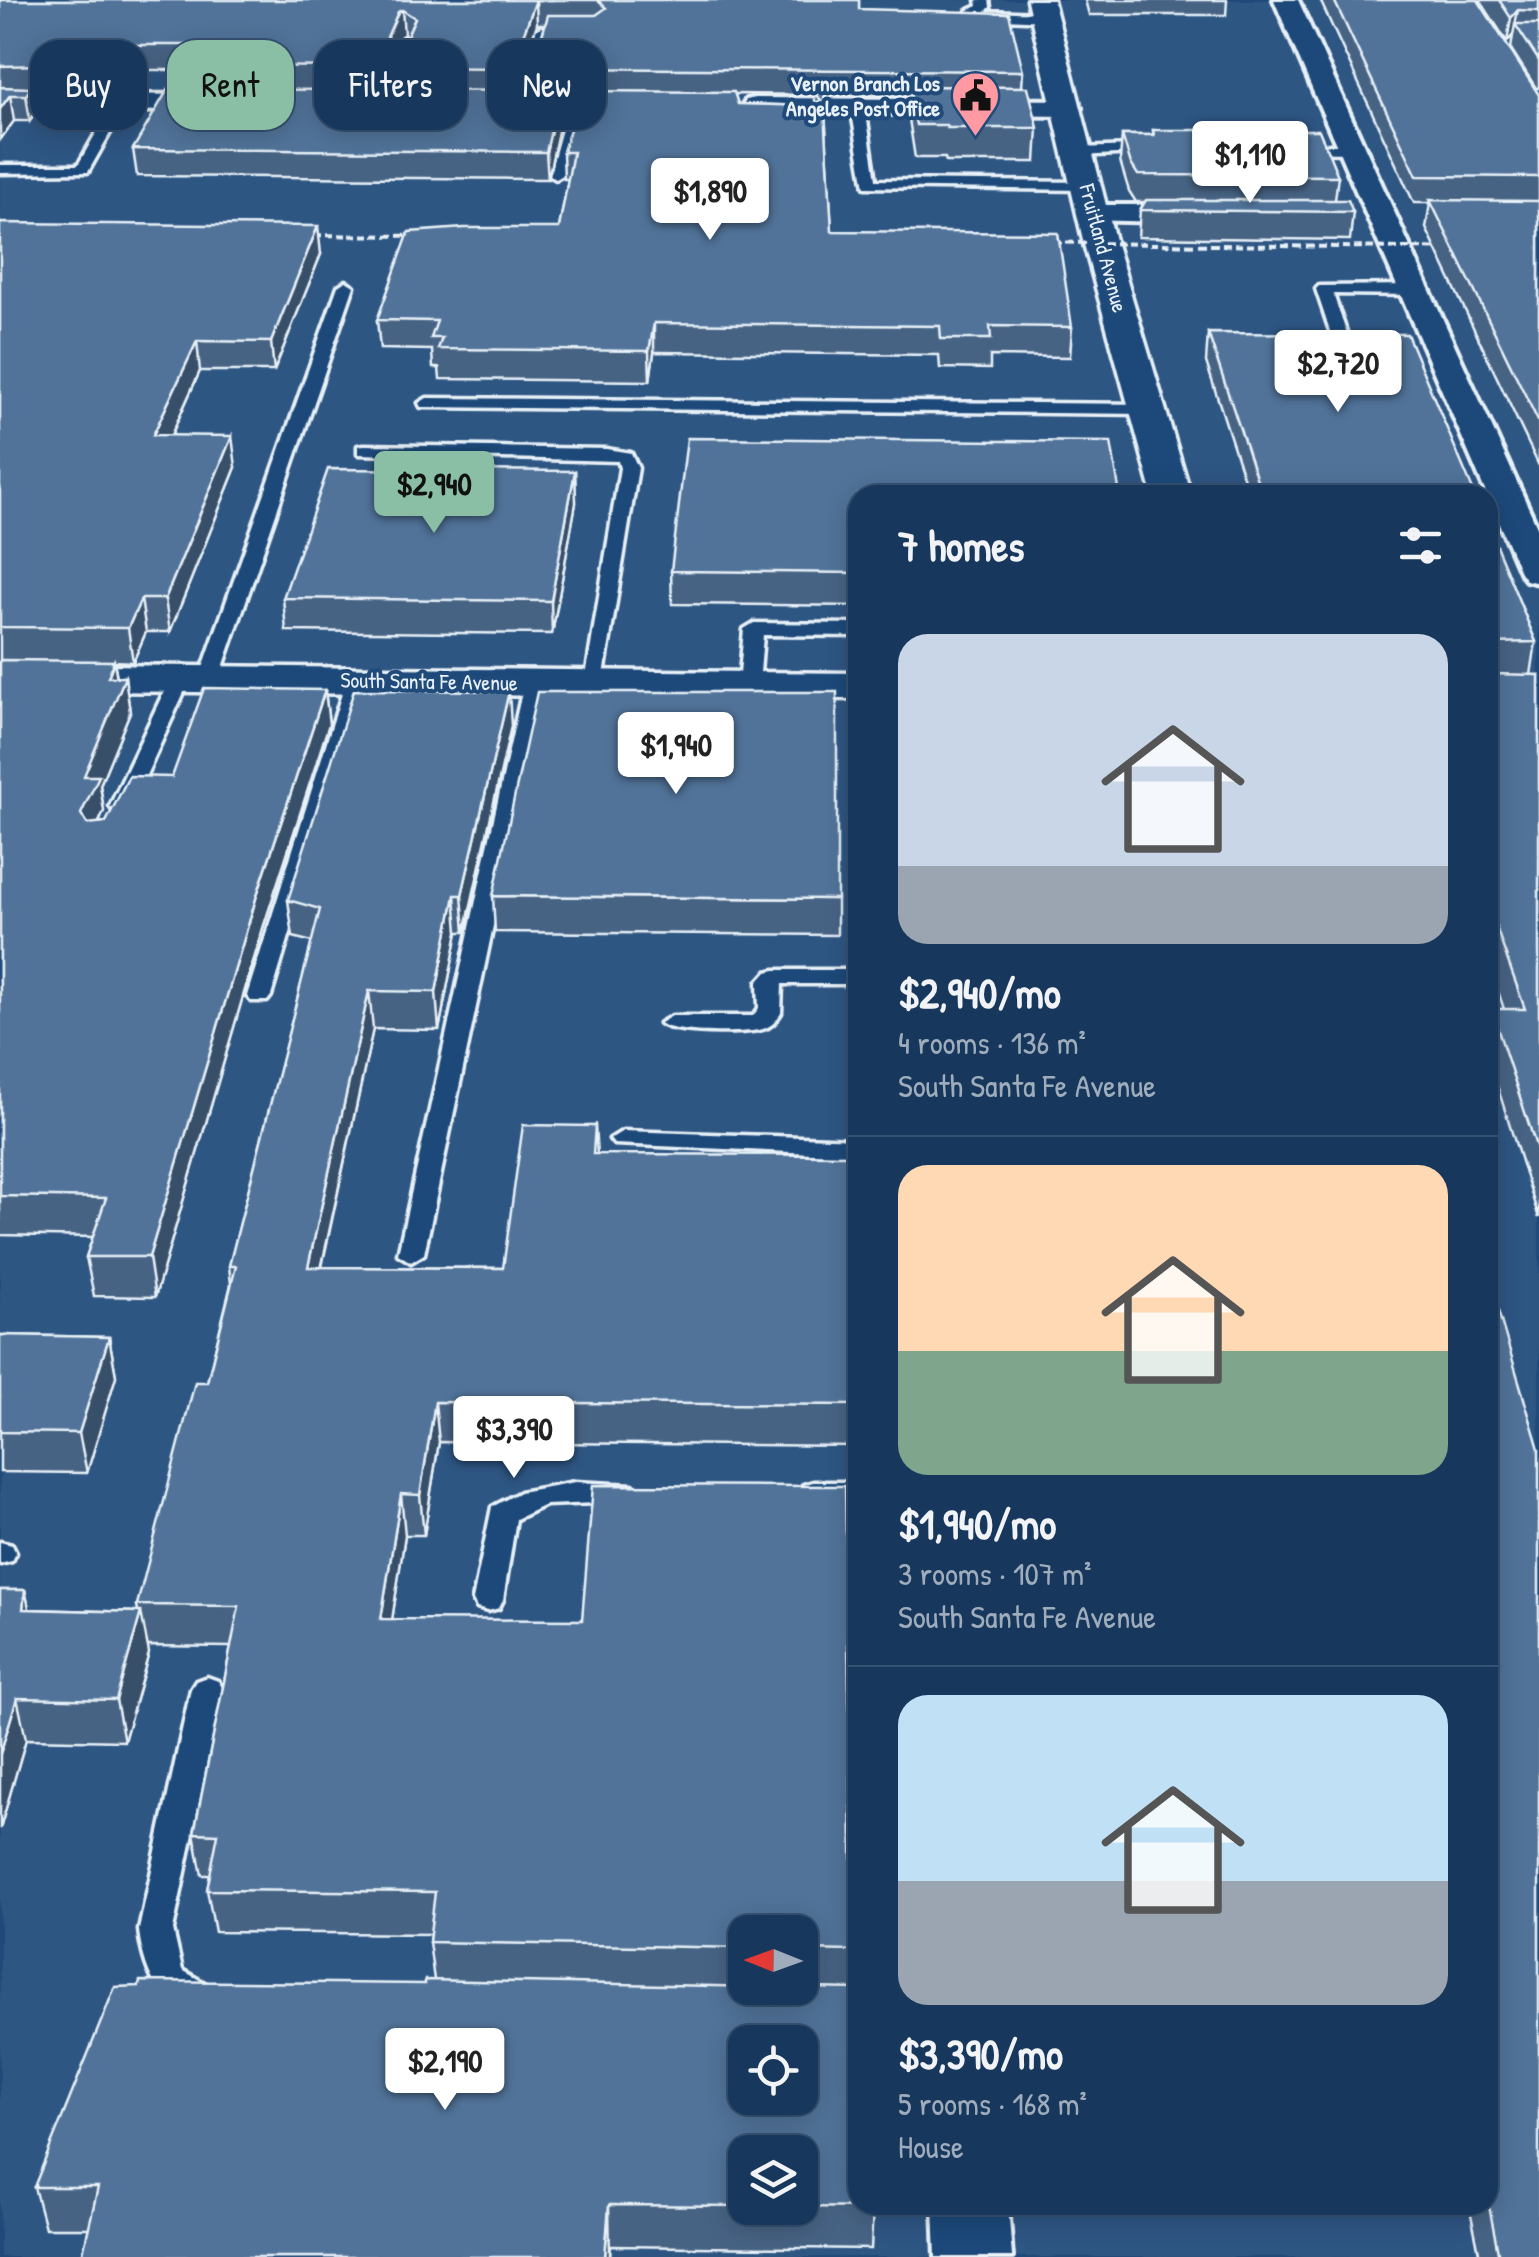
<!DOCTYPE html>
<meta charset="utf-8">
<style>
:root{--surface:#17385c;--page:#244365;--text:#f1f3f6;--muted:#9eacbb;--line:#365272;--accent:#8abfa5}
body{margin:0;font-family:"Patrick Hand",sans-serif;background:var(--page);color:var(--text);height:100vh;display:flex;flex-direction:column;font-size:38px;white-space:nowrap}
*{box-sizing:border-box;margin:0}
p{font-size:32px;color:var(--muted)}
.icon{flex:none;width:55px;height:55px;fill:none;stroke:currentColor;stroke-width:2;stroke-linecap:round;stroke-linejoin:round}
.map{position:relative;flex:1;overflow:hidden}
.details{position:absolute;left:848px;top:485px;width:650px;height:1730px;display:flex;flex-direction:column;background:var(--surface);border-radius:30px;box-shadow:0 5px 25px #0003,0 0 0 2px var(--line)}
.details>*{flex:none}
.banner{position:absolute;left:30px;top:40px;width:668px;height:90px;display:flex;gap:20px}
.needle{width:65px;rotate:271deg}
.buttons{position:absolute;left:728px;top:1915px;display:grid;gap:20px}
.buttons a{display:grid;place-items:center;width:90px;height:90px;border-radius:20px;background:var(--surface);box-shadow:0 5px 25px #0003,0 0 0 2px var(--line);font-size:50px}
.price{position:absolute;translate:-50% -85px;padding:0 22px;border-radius:10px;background:#fff;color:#222;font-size:32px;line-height:65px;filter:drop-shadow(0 2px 5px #0008)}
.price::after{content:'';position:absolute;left:50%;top:60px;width:30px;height:22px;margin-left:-15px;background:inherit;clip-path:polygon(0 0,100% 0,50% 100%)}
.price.selected{background:var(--accent);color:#111}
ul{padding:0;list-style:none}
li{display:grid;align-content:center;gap:20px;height:530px;padding:0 50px}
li+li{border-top:2px solid var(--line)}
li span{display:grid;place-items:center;height:310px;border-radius:30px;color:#555}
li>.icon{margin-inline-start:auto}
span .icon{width:180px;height:180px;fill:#fffc;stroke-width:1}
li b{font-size:42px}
h2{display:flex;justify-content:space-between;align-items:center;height:120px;padding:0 50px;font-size:42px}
.chip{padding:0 35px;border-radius:30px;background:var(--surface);box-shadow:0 5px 25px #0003,0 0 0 2px var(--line);font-size:35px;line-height:90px}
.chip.selected{background:var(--accent);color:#111}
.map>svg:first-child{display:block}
.built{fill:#2e5683;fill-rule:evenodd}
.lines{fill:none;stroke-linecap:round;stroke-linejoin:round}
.service-casing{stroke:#e8f1f8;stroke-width:7}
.minor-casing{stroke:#e8f1f8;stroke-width:8}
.tertiary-casing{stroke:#e8f1f8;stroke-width:7}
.secondary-casing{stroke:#e8f1f8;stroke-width:7}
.service{fill:#1f4a7a;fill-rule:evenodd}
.minor{fill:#1f4a7a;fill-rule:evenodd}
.tertiary{fill:#1f4a7a;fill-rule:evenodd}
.secondary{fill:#1f4a7a;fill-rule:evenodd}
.rail{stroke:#e8f1f8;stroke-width:4;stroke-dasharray:8 4;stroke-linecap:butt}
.wall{fill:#466384;stroke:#e8f1f8;stroke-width:2.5;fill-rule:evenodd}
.shaded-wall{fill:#39506b;stroke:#e8f1f8;stroke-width:2.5}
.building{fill:#517399;stroke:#e8f1f8;stroke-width:2.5;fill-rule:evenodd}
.labels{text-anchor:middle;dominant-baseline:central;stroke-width:8;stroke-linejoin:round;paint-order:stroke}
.far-poi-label{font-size:22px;font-weight:bold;fill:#e8f1f8;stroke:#1f4a7a;text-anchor:end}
.far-street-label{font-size:22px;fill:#e8f1f8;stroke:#1f4a7a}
</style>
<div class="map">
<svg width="1539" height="2257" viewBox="0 0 1539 2257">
<rect width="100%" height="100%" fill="#1f4a7a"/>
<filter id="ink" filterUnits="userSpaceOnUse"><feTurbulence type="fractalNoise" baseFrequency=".01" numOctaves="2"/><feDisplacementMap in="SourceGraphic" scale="20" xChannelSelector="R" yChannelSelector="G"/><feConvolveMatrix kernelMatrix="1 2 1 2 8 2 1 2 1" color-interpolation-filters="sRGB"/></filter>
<g filter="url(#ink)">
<path class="built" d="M0 0H1539V2257H0ZM858 495H1488V2205H858ZM745 1932H800V1988H745ZM745 2042H800V2098H745ZM745 2152H800V2208H745Z"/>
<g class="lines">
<defs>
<g id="service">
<path d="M977 0H989L990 7 986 11 1045 13 1051 17 1045 21 967 17V11L978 6Z"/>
<path d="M541 27H574L580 31 546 35 527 105 515 108 535 31Z"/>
<path d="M403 38 413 41 386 104 374 107Z"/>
<path d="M115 100 127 103 88 172 0 173V165H78Z"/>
<path d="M570 102 582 105 563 175 556 179 549 175Z"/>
<path d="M858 103 865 107 876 180 1087 182 1094 186 1087 190 865 187 851 107Z"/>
<path d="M1158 145V151L1153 152 1080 156 1073 152 1080 148Z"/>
<path d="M1293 145H1353L1360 149 1353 153 1288 152 1286 149Z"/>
<path d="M346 281 354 286 219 679 216 683H202L199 679 338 286Z"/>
<path d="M1319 286 1415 285 1423 290 1415 295 1333 294 1351 346 1343 351 1335 346 1316 289Z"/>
<path d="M427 398 1148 404 1156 409 1148 414 421 407 419 403Z"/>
<path d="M364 445 606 449 631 453 638 468 602 687 595 689 585 683 620 468 618 461 358 454V446Z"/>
<path d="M754 623 858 624V636L763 635 759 685 749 691 739 685 744 629Z"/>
<path d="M180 673 190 679 132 806 121 812 113 811 110 806 170 679Z"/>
<path d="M356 675 366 681 271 996 267 1001H251L247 996 346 681Z"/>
<path d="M534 677 544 683 424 1254 411 1262 398 1254 524 683Z"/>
<path d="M775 970H858V984H782L781 1013C776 1021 772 1026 763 1029 746 1034 671 1034 660 1023L672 1016H753L759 1008 758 982 767 972Z"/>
<path d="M623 1131 858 1139V1155L614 1144 610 1139Z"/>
<path d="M575 1482 633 1485 638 1492 633 1499 623 1502 545 1505 516 1519 503 1600 499 1608 488 1611 477 1608 473 1600 492 1507 520 1492Z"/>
<path d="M813 1482H858V1502L803 1499 798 1492 803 1485Z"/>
<path d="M0 1542 12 1545 16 1553 12 1561 0 1564Z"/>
<path d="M207 1677 218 1681 223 1689 173 1930 182 1970 210 1986 216 1996 210 2006C162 2023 143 1967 139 1930L191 1689 196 1681Z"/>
</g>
<g id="minor">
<path d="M1274 0H1298L1539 531V583L1526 580 1520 572Z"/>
<path d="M0 94 230 95 243 103 230 111 0 110Z"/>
<path d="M495 97 645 98 658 106 645 114 486 111 482 105Z"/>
<path d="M755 98 1068 100 1081 108 1068 116 746 112 742 106 746 100Z"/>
<path d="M1094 205H1209L1219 208 1223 214 1219 220 1209 223 1084 220 1080 214 1084 208Z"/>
<path d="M934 2205H1008L1012 2257H936Z"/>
</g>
<path id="tertiary" d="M1027 0H1053L1116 244 1191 495H1153L1084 244Z"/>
<path id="secondary" d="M0 664 858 673V699L0 690Z"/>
</defs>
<use href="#service" class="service-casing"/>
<use href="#minor" class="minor-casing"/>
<use href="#tertiary" class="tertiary-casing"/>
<use href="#secondary" class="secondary-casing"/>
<use href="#service" class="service"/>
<use href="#minor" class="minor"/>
<use href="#tertiary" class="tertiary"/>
<use href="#secondary" class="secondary"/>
<g class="rail">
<path d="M290 235 435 236"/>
<path d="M1030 242 1465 249"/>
</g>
</g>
<g class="wall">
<path d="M0 0H859V9L1023 71 1022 87 1038 128 1036 162H946L945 158H915L909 119 910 95H824L832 231 1072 327 1070 357 990 356V369L940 368 939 355 654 352 650 381 440 379 439 368H433L432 350 380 349 377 320 559 228 568 179H564L563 152 581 94 560 93 561 117 548 179 137 176 133 149 185 89 182 70H65L51 91H31L34 114 30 121H14L0 140ZM537 24H545L533 68 534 91H514ZM404 34 407 36 393 67 395 90H377L400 37ZM734 94 815 95V103L810 106 738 104Z"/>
<path d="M1085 0H1227L1226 15H1089Z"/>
<path d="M1320 0H1478L1539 95V466L1426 228 1430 203H1414Z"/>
<path d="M1480 0H1539V88H1536L1511 49 1513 35 1507 42Z"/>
<path d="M1153 130 1338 176 1335 200 1353 212 1350 240 1138 237 1140 210 1144 202H1136L1129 191 1120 161 1122 135H1153Z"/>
<path d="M0 223 321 254 274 371H200L171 436 236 467 170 632H146L133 662 114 661 117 677H125L130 712 100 785 104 811 99 823 106 822 172 777 325 690 329 724 263 928 155 1297 94 1296 86 1257 93 1237 0 1235Z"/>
<path d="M1208 333 1475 495H1249L1206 362Z"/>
<path d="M575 471 576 503 552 634 286 631 283 598Z"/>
<path d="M858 495V606L672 604 671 571Z"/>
<path d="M1488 526 1536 642 1531 675H1539V1218L1488 1057V1029L1491 1009H1504L1488 961Z"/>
<path d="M511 726 465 932H458L439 1030 373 1029 322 1267 503 1268 595 1126 597 1154 858 1378 857 1446 439 1442 424 1535H405L392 1619 854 1951 853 1989 873 2208 871 2249 611 2246 610 2257H82L89 2228H45L34 2187 434 1980 429 1942 430 1934 215 1932 207 1890 210 1875H202L194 1833 231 1647 147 1646 149 1653 124 1741 26 1739 0 1829V1590H25L29 1609 138 1612 137 1605 207 1382 231 1284 229 1266 312 942 293 937 288 900ZM745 1932H800V1988H745ZM745 2152 800 2208H745Z"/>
<path d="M493 896 837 899V935L495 932Z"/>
<path d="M1488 1277 1539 2257H1480L1469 2205H1488Z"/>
<path d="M0 1335 109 1337 116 1376 87 1473 0 1472Z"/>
</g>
<g class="shaded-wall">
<path d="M536 0 537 24 513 93 511 68Z"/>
<path d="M402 10 404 34 400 37 376 92 374 67 398 12Z"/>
<path d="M1518 10 1513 35 1507 42 1511 18Z"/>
<path d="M62 45 65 70 51 91 47 65Z"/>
<path d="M31 88 34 114 30 121 26 95Z"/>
<path d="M560 91 561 117 548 179 546 152Z"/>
<path d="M10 95 14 121 0 140V109Z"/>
<path d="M318 226 321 254 274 371 271 342Z"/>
<path d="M654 323V352L650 381 649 351Z"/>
<path d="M197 341 200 371 157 466 153 435Z"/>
<path d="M232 436 236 467 170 632 165 599Z"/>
<path d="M575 471 576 503 552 634 551 601Z"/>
<path d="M141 599 146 632 133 662 128 628Z"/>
<path d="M114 661 119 691 125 677 130 712 100 785 104 811 87 849 81 814 84 776 108 677Z"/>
<path d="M325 690 329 724 263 928 155 1297 149 1257 258 892Z"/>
<path d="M509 691 511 726 465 932 462 895Z"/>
<path d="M455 895 458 932 439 1030 436 992Z"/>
<path d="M369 991 373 1029 313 1306 308 1267Z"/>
<path d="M109 1337 116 1376 87 1473 79 1433Z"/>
<path d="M435 1402 439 1442 424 1535 420 1495Z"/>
<path d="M401 1494 405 1535 386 1660 381 1619Z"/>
<path d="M25 1590 34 1631 23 1609Z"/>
<path d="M141 1612 149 1653 124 1741 116 1700Z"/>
<path d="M17 1698 26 1739 0 1829V1754Z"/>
<path d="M609 2205 610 2257H605Z"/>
</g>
<g class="building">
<path d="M0 0H554H536L511 68 393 67 415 18 402 10 398 12 374 67 182 66 190 52H181L185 45H62L47 65 0 66Z"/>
<path d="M597 0H859V9L1009 13 1023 71 533 68 548 15H596L606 8Z"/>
<path d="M1334 0H1478L1539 95V177L1417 176Z"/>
<path d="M1499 0H1539V11L1518 10 1511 18Z"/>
<path d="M1515 24H1539V61Z"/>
<path d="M910 86 1028 87 1038 128H947L946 125H916Z"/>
<path d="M0 87 31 88 26 95H10L0 109Z"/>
<path d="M168 89 560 91 546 152 133 149Z"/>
<path d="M582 91 734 92 738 104 810 106 821 100 815 93H824L832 231 1058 233 1072 327 990 326 991 339H941L940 326 654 323 649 351 438 349 442 338H431L437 321 377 320 409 232 464 228H559L573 152H563Z"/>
<path d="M1153 130H1319L1338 176 1138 175 1131 164 1122 135H1154Z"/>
<path d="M1146 200H1348L1353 212 1140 210Z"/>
<path d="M1430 200 1539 201V423Z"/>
<path d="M0 223 318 226 271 342 197 341 153 435 232 436 165 599H141L128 628 0 627Z"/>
<path d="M1208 333 1407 334 1475 495H1262Z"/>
<path d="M687 438 1111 442 1120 495H858V573L671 571Z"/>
<path d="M328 469 575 471 551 601 283 598Z"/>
<path d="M1488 526 1536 642 1491 643V674L1539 675V1155L1491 1009H1525L1488 905Z"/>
<path d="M0 660 114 661 108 677H125L84 776H99L81 814 87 824 106 822 129 776 172 777 204 688 325 690 258 892 149 1257H86L106 1198 0 1196Z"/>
<path d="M354 690 509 691 462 895H455L436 992 369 991 308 1267 503 1268 523 1125 595 1126 593 1154 854 1155 858 1405 435 1402 420 1495 401 1494 381 1619 582 1620 593 1485 845 1486 854 1951 800 1950V1932H745V1948L429 1942 435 1892 207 1890 218 1834 194 1833 239 1606 137 1605 195 1382H207L236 1266H229L320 909 288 900Z"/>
<path d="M537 692H837V899L493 896Z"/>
<path d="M1488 1277 1539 1449V2257H1499L1488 2201Z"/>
<path d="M0 1335 109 1337 79 1433 0 1432Z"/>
<path d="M0 1590H25L23 1609 141 1612 116 1700 17 1698 0 1754Z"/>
<path d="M425 1980 858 1989V2205H873V2208L800 2207V2152H745V2206L609 2205 605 2257H82L98 2187H34L115 1987 139 1986 140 1981 425 1984ZM745 2042H800V2098H745Z"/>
</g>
</g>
<defs>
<symbol id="civic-pin" viewBox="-11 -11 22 30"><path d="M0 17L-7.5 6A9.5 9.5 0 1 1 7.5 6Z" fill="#ff9aa2" stroke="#1f4a7a"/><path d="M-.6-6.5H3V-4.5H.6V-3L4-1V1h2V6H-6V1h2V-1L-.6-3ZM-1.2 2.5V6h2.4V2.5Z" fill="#111"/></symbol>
</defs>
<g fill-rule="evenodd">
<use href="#civic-pin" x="948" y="68" width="55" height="75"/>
</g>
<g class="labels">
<g class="far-poi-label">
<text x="940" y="83">Vernon Branch Los<tspan x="940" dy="25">Angeles Post Office</tspan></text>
</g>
<g class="far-street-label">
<text transform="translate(1104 248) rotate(75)">Fruitland Avenue</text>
<text transform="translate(429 681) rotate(1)">South Santa Fe Avenue</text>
</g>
</g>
</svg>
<div class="buttons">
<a><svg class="needle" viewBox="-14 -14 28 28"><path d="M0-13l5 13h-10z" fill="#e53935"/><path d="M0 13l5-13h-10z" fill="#9eacbb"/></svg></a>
<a><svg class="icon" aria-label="locate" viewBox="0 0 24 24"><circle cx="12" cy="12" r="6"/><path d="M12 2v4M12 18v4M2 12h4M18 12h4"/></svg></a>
<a><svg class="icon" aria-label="layers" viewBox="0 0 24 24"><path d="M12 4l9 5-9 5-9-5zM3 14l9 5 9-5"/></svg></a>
</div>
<b class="price" style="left:1250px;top:206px">$1,110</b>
<b class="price" style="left:710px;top:243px">$1,890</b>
<b class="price" style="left:1338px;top:415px">$2,720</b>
<b class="price selected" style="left:434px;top:536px">$2,940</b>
<b class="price" style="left:676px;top:797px">$1,940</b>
<b class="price" style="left:514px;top:1481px">$3,390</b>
<b class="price" style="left:445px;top:2113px">$2,190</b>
<div class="banner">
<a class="chip">Buy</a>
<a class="chip selected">Rent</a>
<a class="chip">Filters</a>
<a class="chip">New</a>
</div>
<section class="details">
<h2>7 homes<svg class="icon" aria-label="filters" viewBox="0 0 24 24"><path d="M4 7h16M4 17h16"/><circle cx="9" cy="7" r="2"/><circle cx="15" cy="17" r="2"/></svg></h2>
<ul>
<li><span style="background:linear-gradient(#c9d6e8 75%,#9aa5b1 0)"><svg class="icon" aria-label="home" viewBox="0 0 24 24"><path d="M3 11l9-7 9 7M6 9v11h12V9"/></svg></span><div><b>$2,940/mo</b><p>4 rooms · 136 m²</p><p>South Santa Fe Avenue</p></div></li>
<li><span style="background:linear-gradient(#ffd9b3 60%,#7fa58c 0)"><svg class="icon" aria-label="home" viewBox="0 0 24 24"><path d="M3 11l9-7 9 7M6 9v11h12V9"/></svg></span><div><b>$1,940/mo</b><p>3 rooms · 107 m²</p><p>South Santa Fe Avenue</p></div></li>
<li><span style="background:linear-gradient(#bfe0f5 60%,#9aa5b1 0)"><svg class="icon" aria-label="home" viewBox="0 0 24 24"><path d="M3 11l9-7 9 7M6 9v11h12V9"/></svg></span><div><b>$3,390/mo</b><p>5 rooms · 168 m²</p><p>House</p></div></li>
</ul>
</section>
</div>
